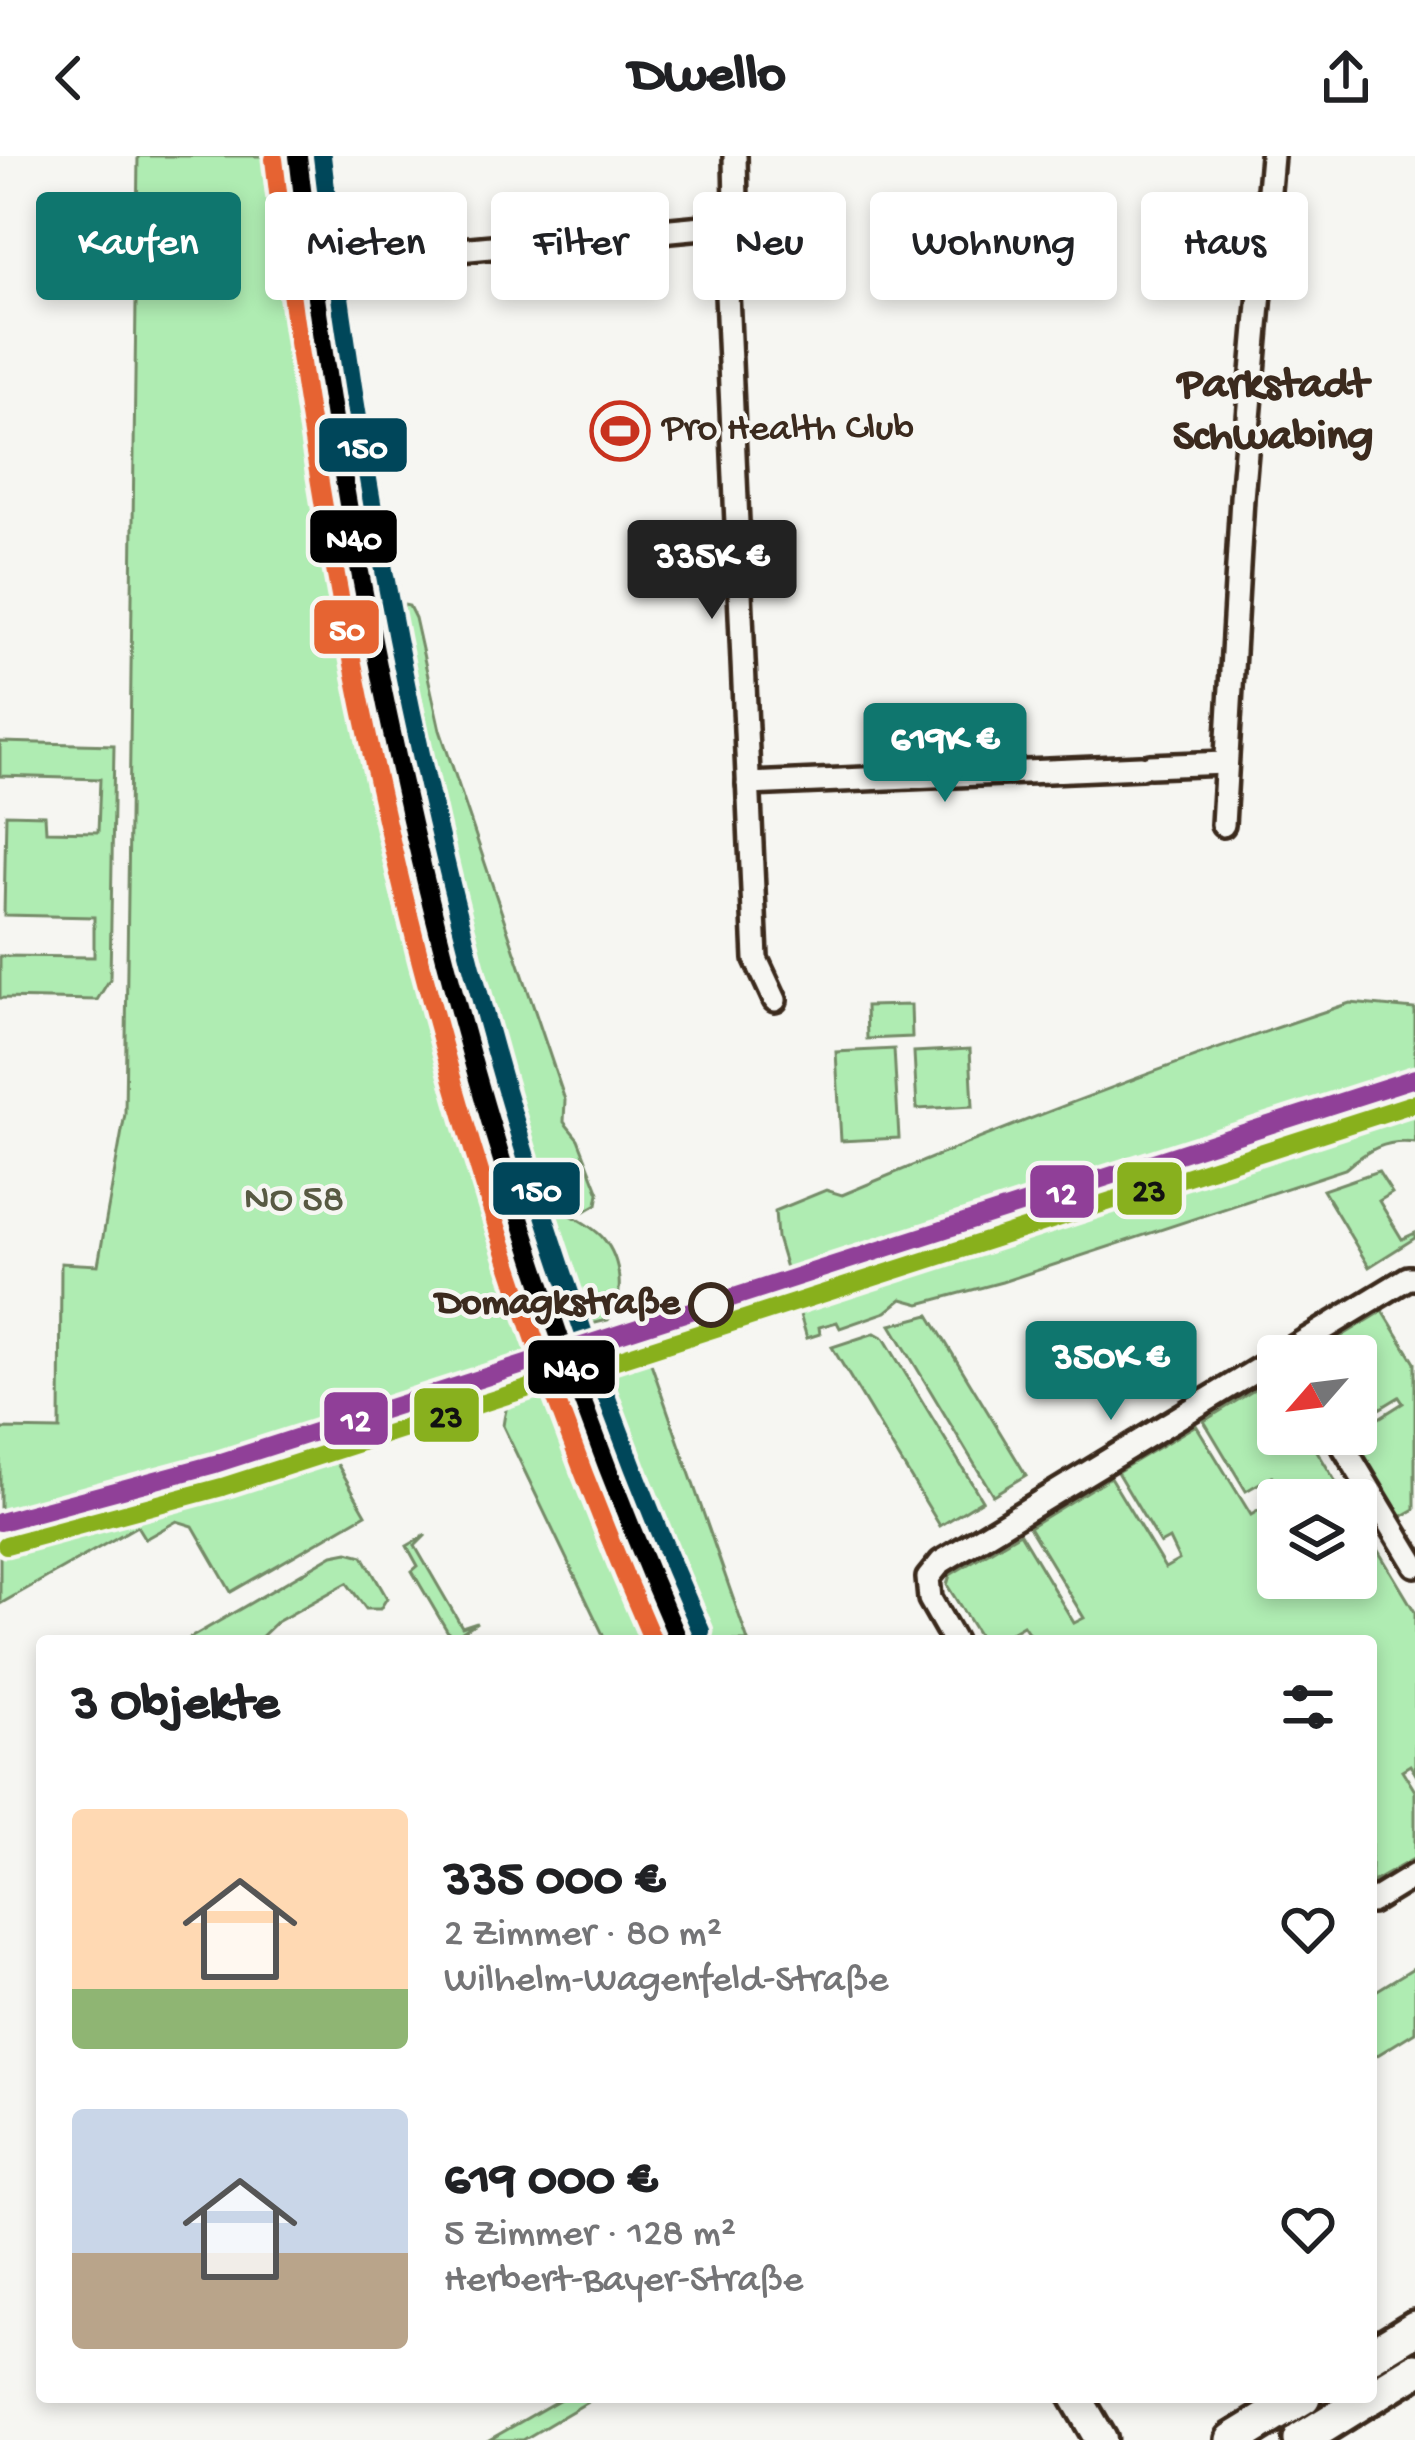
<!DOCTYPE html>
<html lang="de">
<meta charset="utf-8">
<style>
:root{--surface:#fff;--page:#f6f6f6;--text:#202124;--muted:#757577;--accent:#0f766e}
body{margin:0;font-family:"Gochi Hand",sans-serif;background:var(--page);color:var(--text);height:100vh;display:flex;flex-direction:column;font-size:45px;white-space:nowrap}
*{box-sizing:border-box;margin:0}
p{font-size:39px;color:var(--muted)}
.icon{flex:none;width:66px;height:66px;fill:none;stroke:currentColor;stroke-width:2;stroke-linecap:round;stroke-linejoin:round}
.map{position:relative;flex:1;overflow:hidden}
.drawer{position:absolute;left:36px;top:1479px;width:1341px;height:768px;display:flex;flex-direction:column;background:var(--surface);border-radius:12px;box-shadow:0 6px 18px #0003}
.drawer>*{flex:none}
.top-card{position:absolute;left:36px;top:36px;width:1344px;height:108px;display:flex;gap:24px}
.needle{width:78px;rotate:242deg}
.buttons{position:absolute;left:1257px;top:1179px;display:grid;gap:24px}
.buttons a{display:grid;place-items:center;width:120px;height:120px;border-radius:12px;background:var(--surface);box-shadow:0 6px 18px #0003;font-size:60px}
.price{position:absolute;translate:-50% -102px;padding:0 27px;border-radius:12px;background:var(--accent);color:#fff;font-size:39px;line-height:78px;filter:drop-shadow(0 3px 6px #0008)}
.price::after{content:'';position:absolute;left:50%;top:72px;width:36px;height:27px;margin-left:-18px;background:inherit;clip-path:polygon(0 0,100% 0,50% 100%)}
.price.on{background:#222;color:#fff}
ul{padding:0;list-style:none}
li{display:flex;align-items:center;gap:36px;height:300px;padding:0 36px}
li span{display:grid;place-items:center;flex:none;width:336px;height:240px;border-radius:12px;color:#555}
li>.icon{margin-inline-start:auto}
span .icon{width:144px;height:144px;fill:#fffc;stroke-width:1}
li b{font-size:51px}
h2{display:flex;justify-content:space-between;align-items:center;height:144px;padding:0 36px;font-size:51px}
.chip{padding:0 42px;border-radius:12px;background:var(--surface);box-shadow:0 6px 18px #0003;font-size:42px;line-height:108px}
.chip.on{background:var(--accent);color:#fff}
header{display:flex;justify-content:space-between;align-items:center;height:156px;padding:0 36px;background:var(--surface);font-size:54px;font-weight:700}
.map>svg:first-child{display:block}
.green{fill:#afecb2;stroke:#758b68;stroke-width:3}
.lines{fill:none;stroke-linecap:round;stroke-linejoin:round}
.street-casing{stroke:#3b2a1e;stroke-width:30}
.secondary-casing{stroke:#3b2a1e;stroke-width:39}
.primary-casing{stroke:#3b2a1e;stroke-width:42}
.street{stroke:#f6f6f2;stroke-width:21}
.secondary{stroke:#f6f6f2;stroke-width:30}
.primary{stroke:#f6f6f2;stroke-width:33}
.bus-1-casing{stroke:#f6f6f2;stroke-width:27}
.bus-2-casing{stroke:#f6f6f2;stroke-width:27}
.bus-3-casing{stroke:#f6f6f2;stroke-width:27}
.bus-1{stroke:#000;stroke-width:18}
.bus-2{stroke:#e66432;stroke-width:18}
.bus-3{stroke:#00465a;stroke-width:18}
.tram-1-casing{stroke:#f6f6f2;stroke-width:27}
.tram-2-casing{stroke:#f6f6f2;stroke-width:27}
.tram-1{stroke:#903f98;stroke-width:18}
.tram-2{stroke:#88b01e;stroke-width:18}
.stop-dot{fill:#f6f6f2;stroke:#3b2a1e;stroke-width:6}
.labels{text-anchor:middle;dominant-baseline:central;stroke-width:9;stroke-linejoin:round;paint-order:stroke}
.poi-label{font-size:39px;fill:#3b2a1e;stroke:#f6f6f2;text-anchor:start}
.park-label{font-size:39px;fill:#585a43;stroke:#f6f6f2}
.stop-label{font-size:39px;font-weight:bold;fill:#3b2a1e;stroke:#f6f6f2;text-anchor:end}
.quarter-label{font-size:45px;font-weight:bold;fill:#3b2a1e;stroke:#f6f6f2}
.line-badge{stroke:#f6f6f2;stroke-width:4.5}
.badge-label{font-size:33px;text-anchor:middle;font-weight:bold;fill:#fff}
.pale-badge-label{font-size:33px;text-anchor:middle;font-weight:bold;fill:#111}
</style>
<header><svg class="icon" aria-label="back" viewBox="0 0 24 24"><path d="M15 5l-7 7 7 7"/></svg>Dwello<svg class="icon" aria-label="share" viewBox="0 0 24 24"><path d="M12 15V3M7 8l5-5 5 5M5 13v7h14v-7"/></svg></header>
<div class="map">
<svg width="1415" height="2284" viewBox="0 0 1415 2284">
<rect width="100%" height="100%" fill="#f6f6f2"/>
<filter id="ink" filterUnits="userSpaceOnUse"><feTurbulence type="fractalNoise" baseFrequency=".00833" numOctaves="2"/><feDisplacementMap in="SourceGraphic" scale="24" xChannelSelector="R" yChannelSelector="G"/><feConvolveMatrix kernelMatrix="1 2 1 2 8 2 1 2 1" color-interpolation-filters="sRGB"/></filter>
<g filter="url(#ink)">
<g class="green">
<path d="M138 0H278C293 25 294 50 283 76L304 244 301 272 329 430 414 797 432 842 450 924 537 1209 0 1386V1273L60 1274 61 1107 98 1109 125 958Z"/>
<path d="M399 448 409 450 415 462 440 574 565 944 564 966 578 983 599 1037 597 1048 585 1055C506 1030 549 994 503 958L443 747 394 454Z"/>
<path d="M0 586 114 589 110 823 97 844 0 842V800L94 801V761L4 759 6 658 45 659 46 675 98 676 100 623 0 620Z"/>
<path d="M1350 847 1415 853V987C1386 983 1367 994 1345 1013L1002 1126 920 1148 902 1143 886 1156 840 1172 837 1166 819 1171 820 1178 807 1182 777 1082 775 1055 826 1034 842 1039C1009 969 1178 904 1350 847Z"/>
<path d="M911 849 912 881 867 883 866 850Z"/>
<path d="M894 893 899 982 841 985 836 896Z"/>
<path d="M970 893 973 950 917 953 914 896Z"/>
<path d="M1378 1015 1392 1037 1379 1045 1402 1083 1415 1077V1082L1369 1111 1323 1034Z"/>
<path d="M562 1054C575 1062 593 1070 603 1082 621 1103 626 1143 608 1164L591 1168 578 1150 549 1064Z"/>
<path d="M1383 1155 1415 1207V1353L1399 1362 1349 1281 1403 1247 1399 1241 1356 1267V1200H1309Z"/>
<path d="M929 1159 1026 1319 993 1339 891 1169Z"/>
<path d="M875 1177 884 1182 982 1344 940 1370 832 1191Z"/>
<path d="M645 1190 748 1485H713L615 1237 604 1202Z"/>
<path d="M533 1222 539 1227 645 1485H606L503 1270C506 1247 511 1232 533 1222Z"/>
<path d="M1272 1223 1278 1233V1278H1324L1328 1286 1317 1295 1347 1344H1278V1422H1356V1358L1415 1456V1617L1410 1609 1402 1614 1415 1635V1702L1371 1727V1485H1034L1023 1469 996 1485H982L947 1429 950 1419 1020 1377 1074 1467 1084 1462 1029 1371 1110 1321 1165 1412 1179 1404 1169 1383 1160 1388 1117 1316 1196 1269 1251 1359 1283 1340 1272 1320 1246 1335 1204 1265Z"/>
<path d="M327 1290 366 1358 231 1436 193 1370 177 1365 145 1383 137 1370 0 1448V1398Z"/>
<path d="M426 1379 415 1390 462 1471 477 1466 452 1483 412 1415 418 1410 407 1390Z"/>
<path d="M348 1396 363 1400 387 1442 380 1453H366L347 1427 277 1466 257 1485H185L333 1399Z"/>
<path d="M1415 1811V1876L1371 1903V1838Z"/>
<path d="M564 2241H596L523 2284H489Z"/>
</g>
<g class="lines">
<defs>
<g id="street">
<path d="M724 69 756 803 775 844"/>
<path d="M724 69 736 49 735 0"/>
<path d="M311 108 724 69"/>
<path d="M1150 610 1225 607"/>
<path d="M748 628 1141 611"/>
<path d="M1223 669 1242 342 1272 0"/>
<path d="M1336 1278 1415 1409"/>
<path d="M954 1485 930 1443 928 1422 941 1406 1408 1122H1415"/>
<path d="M1371 1746 1415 1719"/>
</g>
<g id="secondary">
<path d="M298 0C310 102 321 205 339 307 385 576 450 842 535 1102 577 1231 623 1361 679 1485"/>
<path d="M1076 2241 1101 2284"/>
</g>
<g id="primary">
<path d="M1371 2199 1415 2172"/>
<path d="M1371 2241 1415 2214"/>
<path d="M1233 2284 1303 2241"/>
<path d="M1301 2284 1370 2241"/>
</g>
</defs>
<use href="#street" class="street-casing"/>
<use href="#secondary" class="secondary-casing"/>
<use href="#primary" class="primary-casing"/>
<use href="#street" class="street"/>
<use href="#secondary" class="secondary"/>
<use href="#primary" class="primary"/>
<defs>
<path id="bus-1" d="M298 0C357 507 473 1016 679 1485"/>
<path id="bus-2" d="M274 3C333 507 448 1019 653 1485"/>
<path id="bus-3" d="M322 0C381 504 496 1009 701 1475"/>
</defs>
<use href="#bus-1" class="bus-1-casing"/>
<use href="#bus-2" class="bus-2-casing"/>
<use href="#bus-3" class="bus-3-casing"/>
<use href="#bus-1" class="bus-1"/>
<use href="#bus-2" class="bus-2"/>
<use href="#bus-3" class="bus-3"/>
<defs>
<path id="tram-1" d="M0 1366 215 1308 1415 922"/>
<path id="tram-2" d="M6 1389 222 1331 1415 947"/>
</defs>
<use href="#tram-1" class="tram-1-casing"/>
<use href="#tram-2" class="tram-2-casing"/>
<use href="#tram-1" class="tram-1"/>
<use href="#tram-2" class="tram-2"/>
</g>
</g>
<defs>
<symbol id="stadium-ring" viewBox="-11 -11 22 22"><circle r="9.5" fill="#f6f6f2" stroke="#c8321e" stroke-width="1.5"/><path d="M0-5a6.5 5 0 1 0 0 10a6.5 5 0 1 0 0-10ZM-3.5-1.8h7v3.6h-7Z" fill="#c8321e"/></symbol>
</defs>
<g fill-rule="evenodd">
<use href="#stadium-ring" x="587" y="242" width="66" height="66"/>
</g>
<circle class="stop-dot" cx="711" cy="1149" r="20"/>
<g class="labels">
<g class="poi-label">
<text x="662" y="275">Pro Health Club</text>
</g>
<g class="park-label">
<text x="294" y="1046">NO 58</text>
</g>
<g class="stop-label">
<text x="680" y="1149">Domagkstraße</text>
</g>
<g class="quarter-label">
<text x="1273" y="230">Parkstadt<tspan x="1273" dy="52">Schwabing</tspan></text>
</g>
</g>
<g class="line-badge">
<rect x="317" y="260" width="92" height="58" rx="12" fill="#00465a"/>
<rect x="308" y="352" width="91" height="57" rx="12" fill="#000"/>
<rect x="312" y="442" width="69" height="58" rx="12" fill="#e66432"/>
<rect x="1115" y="1004" width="69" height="57" rx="12" fill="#88b01e"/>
<rect x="491" y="1004" width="91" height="57" rx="12" fill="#00465a"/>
<rect x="1028" y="1007" width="68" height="57" rx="12" fill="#903f98"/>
<rect x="526" y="1182" width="91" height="58" rx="12" fill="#000"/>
<rect x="412" y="1230" width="69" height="58" rx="12" fill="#88b01e"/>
<rect x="322" y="1234" width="68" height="57" rx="12" fill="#903f98"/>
</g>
<g class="badge-label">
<text x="363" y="301">150</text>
<text x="354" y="392">N40</text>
<text x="347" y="483">50</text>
<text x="537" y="1044">150</text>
<text x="1062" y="1047">12</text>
<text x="571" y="1222">N40</text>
<text x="356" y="1274">12</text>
</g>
<g class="pale-badge-label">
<text x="1149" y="1044">23</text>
<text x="446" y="1270">23</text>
</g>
</svg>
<div class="buttons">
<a><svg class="needle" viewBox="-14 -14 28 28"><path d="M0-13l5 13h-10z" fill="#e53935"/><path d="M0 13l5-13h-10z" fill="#757577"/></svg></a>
<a><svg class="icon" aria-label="layers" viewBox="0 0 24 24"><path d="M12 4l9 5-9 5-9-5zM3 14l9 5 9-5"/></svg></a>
</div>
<b class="price on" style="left:712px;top:466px">335K €</b>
<b class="price" style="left:945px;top:649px">619K €</b>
<b class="price" style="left:1111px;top:1267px">350K €</b>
<div class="top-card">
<a class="chip on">Kaufen</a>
<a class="chip">Mieten</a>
<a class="chip">Filter</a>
<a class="chip">Neu</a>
<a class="chip">Wohnung</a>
<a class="chip">Haus</a>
</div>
<section class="drawer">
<h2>3 Objekte<svg class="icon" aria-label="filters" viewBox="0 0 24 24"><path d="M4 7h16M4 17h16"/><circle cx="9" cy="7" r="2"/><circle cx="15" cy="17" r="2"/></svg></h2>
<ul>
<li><span style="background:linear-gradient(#ffd9b3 75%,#8fb573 0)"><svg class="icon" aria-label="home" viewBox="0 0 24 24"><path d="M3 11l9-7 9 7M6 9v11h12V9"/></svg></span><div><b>335 000 €</b><p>2 Zimmer · 80 m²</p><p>Wilhelm-Wagenfeld-Straße</p></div><svg class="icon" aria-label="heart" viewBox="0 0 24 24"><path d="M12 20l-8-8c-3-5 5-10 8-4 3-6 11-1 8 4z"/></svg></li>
<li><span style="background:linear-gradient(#c9d6e8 60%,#b9a48a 0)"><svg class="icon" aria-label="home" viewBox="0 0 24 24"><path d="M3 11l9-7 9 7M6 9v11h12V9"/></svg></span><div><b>619 000 €</b><p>5 Zimmer · 128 m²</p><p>Herbert-Bayer-Straße</p></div><svg class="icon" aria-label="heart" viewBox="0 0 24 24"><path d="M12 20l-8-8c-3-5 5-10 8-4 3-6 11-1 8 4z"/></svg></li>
</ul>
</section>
</div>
